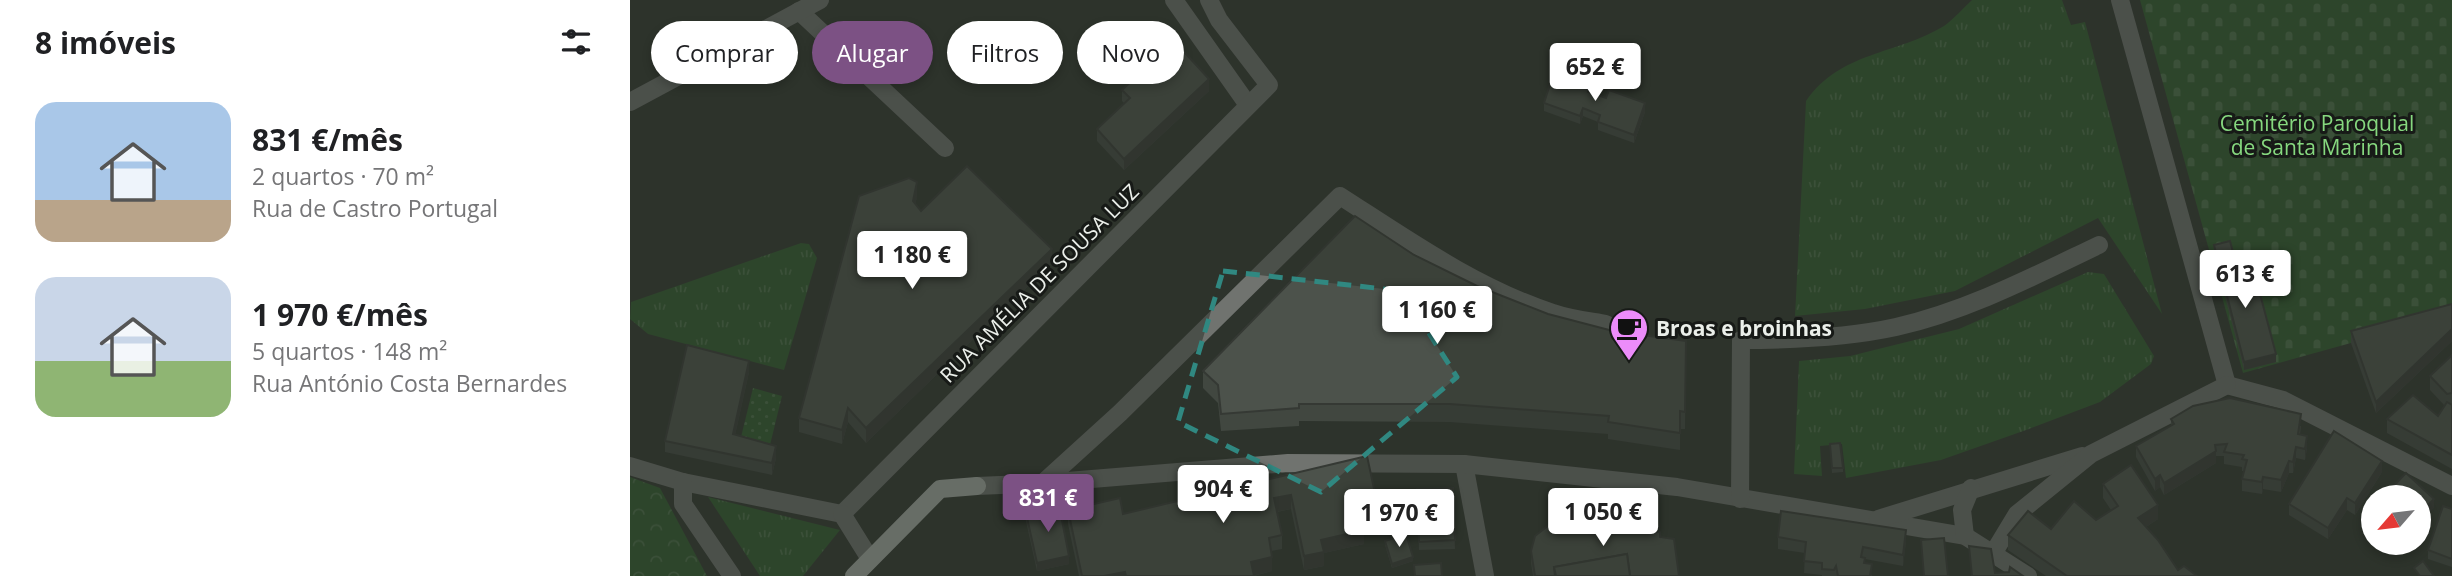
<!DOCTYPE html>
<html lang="pt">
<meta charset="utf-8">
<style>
:root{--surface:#fff;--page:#f6f6f6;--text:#202124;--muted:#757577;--accent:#7c5184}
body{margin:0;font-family:"Open Sans",sans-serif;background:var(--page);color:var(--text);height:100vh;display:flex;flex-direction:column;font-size:26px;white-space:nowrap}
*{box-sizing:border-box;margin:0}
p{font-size:23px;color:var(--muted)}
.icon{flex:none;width:38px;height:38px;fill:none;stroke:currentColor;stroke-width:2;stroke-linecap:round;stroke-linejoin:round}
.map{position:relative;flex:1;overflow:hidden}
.details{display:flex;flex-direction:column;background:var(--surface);width:630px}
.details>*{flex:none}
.top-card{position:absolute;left:21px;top:21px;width:665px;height:63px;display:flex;gap:14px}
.needle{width:46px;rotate:242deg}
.tools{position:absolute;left:1731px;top:485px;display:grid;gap:14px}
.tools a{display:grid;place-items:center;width:70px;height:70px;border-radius:50%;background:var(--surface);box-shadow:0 4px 10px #0003;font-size:35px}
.price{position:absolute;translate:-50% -60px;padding:0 16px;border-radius:7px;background:#fff;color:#222;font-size:23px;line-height:46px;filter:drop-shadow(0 2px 4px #0008)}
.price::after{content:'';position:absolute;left:50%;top:42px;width:21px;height:16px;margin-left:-10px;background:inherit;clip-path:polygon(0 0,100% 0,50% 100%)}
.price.on{background:var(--accent);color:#fff}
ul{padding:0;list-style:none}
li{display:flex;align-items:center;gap:21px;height:175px;padding:0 35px}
li span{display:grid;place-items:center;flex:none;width:196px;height:140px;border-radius:21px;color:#555}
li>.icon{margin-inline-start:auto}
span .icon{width:84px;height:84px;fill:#fffc;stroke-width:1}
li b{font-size:30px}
h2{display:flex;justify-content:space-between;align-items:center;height:84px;padding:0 35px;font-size:30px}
.tag{padding:0 24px;border-radius:32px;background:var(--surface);box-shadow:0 4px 10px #0003;font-size:24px;line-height:63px}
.tag.on{background:var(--accent);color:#fff}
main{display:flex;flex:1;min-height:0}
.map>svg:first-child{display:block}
.grass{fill:url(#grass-tufts)}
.cemetery{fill:url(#cemetery-stones)}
.park{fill:url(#park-crowns)}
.garden{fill:url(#garden-dots)}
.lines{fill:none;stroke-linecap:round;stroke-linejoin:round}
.minor{stroke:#70736f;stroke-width:18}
.major{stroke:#aeb4ad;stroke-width:18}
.wall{fill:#414740}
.shaded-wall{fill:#353934}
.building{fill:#4c524b;stroke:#353934;stroke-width:2}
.marked{fill:none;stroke:#308881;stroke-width:5;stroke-dasharray:14 9;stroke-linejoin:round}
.labels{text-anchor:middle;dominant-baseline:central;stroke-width:6;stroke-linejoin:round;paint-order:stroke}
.park-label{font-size:21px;fill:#86d87f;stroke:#171a17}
.street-label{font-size:21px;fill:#ebefea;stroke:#171a17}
.poi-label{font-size:21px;font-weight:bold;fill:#ebefea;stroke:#171a17;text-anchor:start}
</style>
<main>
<section class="details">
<h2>8 imóveis<svg class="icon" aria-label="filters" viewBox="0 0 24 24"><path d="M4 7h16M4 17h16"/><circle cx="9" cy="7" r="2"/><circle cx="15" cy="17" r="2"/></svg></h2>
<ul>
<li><span style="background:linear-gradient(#a9c7e8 70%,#b9a48a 0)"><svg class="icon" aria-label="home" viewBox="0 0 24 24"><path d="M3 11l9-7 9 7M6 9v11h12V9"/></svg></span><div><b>831 €/mês</b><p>2 quartos · 70 m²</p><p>Rua de Castro Portugal</p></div></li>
<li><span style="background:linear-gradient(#c9d6e8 60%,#8fb573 0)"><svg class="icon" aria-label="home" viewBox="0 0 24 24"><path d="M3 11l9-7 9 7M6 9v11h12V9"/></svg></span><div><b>1 970 €/mês</b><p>5 quartos · 148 m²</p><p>Rua António Costa Bernardes</p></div></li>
</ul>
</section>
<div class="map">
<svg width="1822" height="576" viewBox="0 0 1822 576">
<defs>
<pattern id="grass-tufts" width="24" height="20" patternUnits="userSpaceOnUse" patternTransform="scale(1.75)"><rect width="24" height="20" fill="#2e5b2b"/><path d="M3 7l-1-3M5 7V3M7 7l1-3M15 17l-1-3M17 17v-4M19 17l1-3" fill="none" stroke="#4c734a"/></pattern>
<pattern id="cemetery-stones" width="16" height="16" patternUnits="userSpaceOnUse" patternTransform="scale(1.75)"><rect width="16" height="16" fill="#2e5b2b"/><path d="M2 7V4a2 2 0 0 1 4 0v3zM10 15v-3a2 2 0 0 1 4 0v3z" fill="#4c734a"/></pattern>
<pattern id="park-crowns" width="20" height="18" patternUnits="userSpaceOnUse" patternTransform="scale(1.75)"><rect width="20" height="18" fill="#2e5b2b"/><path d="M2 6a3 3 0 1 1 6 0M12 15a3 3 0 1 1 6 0" fill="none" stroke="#4c734a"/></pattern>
<pattern id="garden-dots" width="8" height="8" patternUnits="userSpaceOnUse" patternTransform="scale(1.75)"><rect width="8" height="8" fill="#2e5b2b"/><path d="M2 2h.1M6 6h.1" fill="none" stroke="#4c734a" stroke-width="1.8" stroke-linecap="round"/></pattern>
</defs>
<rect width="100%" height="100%" fill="#2d332c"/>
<g class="grass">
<path d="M1342 0H1432L1441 25 1455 22 1532 314 1468 218 1325 291 1235 309 1165 316 1176 101C1211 51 1266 55 1314 26 1324 19 1333 8 1342 0Z"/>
<path d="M171 243 179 244 187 258 154 370 18 334 0 319 1 302Z"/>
<path d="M1458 272 1474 274 1524 356 1521 364 1470 402 1399 429 1311 460 1216 478 1212 444 1190 446 1192 476 1164 474 1169 361 1220 356 1329 329Z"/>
<path d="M78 497 210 530 173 576H130Z"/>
</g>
<path class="cemetery" d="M1510 0H1822V315L1613 373Z"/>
<path class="park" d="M0 477 30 488 77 576H0Z"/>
<path class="garden" d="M123 388 152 396 140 445 111 437Z"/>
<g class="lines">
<g class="minor">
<path d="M544 0 618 105"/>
<path d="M1490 0 1597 385"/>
<path d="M169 11 315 148"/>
<path d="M0 102 190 0"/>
<path d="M1597 385 1653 400 1822 486"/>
<path d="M834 464 855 576"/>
<path d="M0 466 53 482 212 514"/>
<path d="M53 482V504L102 576"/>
<path d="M413 483 490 413 710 196C777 239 846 288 923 313 940 319 959 321 976 324"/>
<path d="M347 486 413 483 658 463 834 464 1047 487 1335 536 1398 576"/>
<path d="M1110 499 1111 340C1161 340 1216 338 1266 327 1337 311 1404 276 1469 245"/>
<path d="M212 514 639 85 589 20 579 0"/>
<path d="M212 514 240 559"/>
<path d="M1248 519 1452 456"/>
<path d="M1335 536 1332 510 1341 488"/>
<path d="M1364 552 1387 514 1461 454 1597 385"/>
</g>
<path class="major" d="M224 576 310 489 347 486"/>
</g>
<g class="wall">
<path d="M492 90 579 91 494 170 467 141V129L495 104 492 101Z"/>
<path d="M961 93 1015 112 1004 143 968 130V122L953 116 950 124 914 111V103Z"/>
<path d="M287 197 285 204 291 211 422 263 236 443 218 422 212 444 169 432V418Z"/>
<path d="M1584 245 1615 298 1646 362 1614 370 1584 254Z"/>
<path d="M784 255 847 286 918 314 983 331 1056 341 1055 429H1050V450L978 439V434L820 422 669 421V426L591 431 588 403 573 388V371Z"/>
<path d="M1822 304V341L1746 413 1721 343V331Z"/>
<path d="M1822 355V469L1757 433V419L1808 416 1815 406 1800 390V376Z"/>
<path d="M119 372 105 435 146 458 142 475 35 452V441Z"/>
<path d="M1541 419 1671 426 1670 435 1677 448 1675 460 1666 458 1663 473H1659L1651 492 1633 489 1632 494 1612 491V479L1614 471H1612V467L1594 464V456H1586V463L1534 495 1530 487 1525 491 1506 457V446L1541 426Z"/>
<path d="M1200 444 1213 468V472L1202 473Z"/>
<path d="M737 456 749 527 734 530V544L694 553V566L674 570 661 509 647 512 652 535V549L641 551 642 571 624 576H449L438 524V510L493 514Z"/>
<path d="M1752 472 1725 515 1717 510 1698 539 1659 515V504Z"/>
<path d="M1473 484 1528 519 1516 527 1548 570 1567 576H1416L1378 550V535L1421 529 1466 520 1481 510 1473 498Z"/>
<path d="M823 488 825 549 789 550 787 489Z"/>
<path d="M1743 508V537L1732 527V519Z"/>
<path d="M1822 509V567L1798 559V550Z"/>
<path d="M396 513 439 564 407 571 396 521Z"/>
<path d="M1030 537 1049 576H903L901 563V551Z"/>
<path d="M1148 537 1276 541 1273 566 1235 559V563L1242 576H1192V575L1174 573 1175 553 1148 549Z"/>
<path d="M755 541 783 561 762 568 755 545Z"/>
<path d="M1748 542H1770L1759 553Z"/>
</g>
<g class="shaded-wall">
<path d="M579 79V91L494 170V159Z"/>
<path d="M1015 103V112L1004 143V135Z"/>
<path d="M953 108V116L950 124V116Z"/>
<path d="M287 182V197L283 215V201Z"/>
<path d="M422 249V263L236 443V428Z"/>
<path d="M1822 329V341L1746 413V402Z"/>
<path d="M1646 354V362L1614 370V362Z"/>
<path d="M119 361V372L103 445V434Z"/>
<path d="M218 408V422L212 444V430Z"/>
<path d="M1677 436V448L1675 460V449Z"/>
<path d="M146 446V458L142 475V463Z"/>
<path d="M1666 447V458L1663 473V462Z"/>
<path d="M1586 451V463L1534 495V483Z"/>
<path d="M1659 461V473L1651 492V480Z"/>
<path d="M1752 461V472L1725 515V503Z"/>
<path d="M1530 475V487L1525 491V479Z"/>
<path d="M1633 477V489L1632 494V482Z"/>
<path d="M661 495V509L644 512V498Z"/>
<path d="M1717 498V510L1698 539V528Z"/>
<path d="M1804 499V508L1788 523V515Z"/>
<path d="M1528 505V519L1508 532V518Z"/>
<path d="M749 512V527L731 530V516Z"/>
<path d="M734 530V544L694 553V566L674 570V556L691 540Z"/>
<path d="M1276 530V541L1273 566V555Z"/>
<path d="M1762 542H1770L1759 553V545Z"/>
<path d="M439 556V564L407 571V563Z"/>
<path d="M642 557V571L621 576V562Z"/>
<path d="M783 557V561L762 568V564Z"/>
<path d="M495 572V576H474Z"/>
</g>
<g class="building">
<path d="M544 41 579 79 494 159 467 129 500 98 492 90Z"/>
<path d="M924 72 961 84 958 92 976 98 979 90 1015 103 1004 135 968 122 970 115 953 108 950 116 914 103Z"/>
<path d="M337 166 422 249 236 428 218 408 212 430 169 418 229 196 279 178 287 182 283 201 291 211Z"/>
<path d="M725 216 784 255 847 286 918 314 983 331 1056 341 1055 412 1050 411V433L978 422 979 416 820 404H669V408L591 414 588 385 573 371Z"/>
<path d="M1600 241 1615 298 1630 294 1646 354 1614 362 1584 245Z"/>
<path d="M1822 304V329L1746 402 1721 331Z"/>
<path d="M57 345 119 361 103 434 146 446 142 463 35 441Z"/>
<path d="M1822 355V393L1817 394 1800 376Z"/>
<path d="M1783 395 1808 416 1817 402 1822 405V455L1757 419Z"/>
<path d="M1600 398 1671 414 1668 434 1677 436 1675 449 1666 447 1663 462 1659 461 1651 480 1633 477 1632 482 1612 479 1617 460 1612 459 1614 455 1594 452 1597 444 1585 445 1586 451 1534 483 1530 475 1525 479 1506 446 1544 424 1541 419 1563 406Z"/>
<path d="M1704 431 1752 461 1725 503 1717 498 1698 528 1659 504Z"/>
<path d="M1210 443 1213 468H1202L1200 444Z"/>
<path d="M737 456 749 512 731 516 734 530 691 540 694 552 674 556 661 495 644 498 652 535 639 538 642 557 621 562 624 576H496L495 572 474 576H452L438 510 490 498 493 514Z"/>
<path d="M1501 465 1528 505 1508 518 1528 540 1548 570 1554 566 1567 576H1437L1378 535 1398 511 1421 529 1444 501 1466 520 1488 506 1473 484Z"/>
<path d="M1776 473 1804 499 1788 515V497H1753Z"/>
<path d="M823 488 825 540 789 542 787 489Z"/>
<path d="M429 505 439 556 407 563 396 513Z"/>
<path d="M1813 506 1822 509V559L1798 550Z"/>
<path d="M1743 508V529L1732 519Z"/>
<path d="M1151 511 1276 530 1273 555 1233 547 1231 557 1235 558 1234 563 1242 564 1240 576H1208L1206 566 1204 570 1192 569V563L1174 561 1176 542 1148 537Z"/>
<path d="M949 520 1030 532V537L1044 539 1049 576H1000L997 554 924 567 925 576H905L901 551 905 536 919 525Z"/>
<path d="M776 534 783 557 762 564 755 541Z"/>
<path d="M1314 538 1318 576H1294L1291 540Z"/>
<path d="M1339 546 1361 549 1365 573 1379 572 1380 567 1393 576H1342Z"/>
<path d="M997 554 1000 576H926L924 567Z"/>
<path d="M1793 561 1804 576H1790L1784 568Z"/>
<path d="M811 563 812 576H785L784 565Z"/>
</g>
<path d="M0 0H1822V576H0ZM593 271 772 291 827 377 691 492 548 422Z" fill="#2d332c" fill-opacity=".55" fill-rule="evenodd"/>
<path class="marked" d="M593 271 772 291 827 377 691 492 548 422Z"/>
<defs>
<symbol id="cafe-pin" viewBox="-11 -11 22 30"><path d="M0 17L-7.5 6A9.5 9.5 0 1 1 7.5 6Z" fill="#ec8cfa" stroke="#171a17"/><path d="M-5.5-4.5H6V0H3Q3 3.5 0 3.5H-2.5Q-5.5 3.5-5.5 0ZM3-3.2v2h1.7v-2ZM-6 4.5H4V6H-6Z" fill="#111"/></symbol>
</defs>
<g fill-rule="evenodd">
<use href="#cafe-pin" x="977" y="306" width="44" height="60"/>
</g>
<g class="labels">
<g class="park-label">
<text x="1687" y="123">Cemitério Paroquial<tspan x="1687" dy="24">de Santa Marinha</tspan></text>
</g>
<g class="street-label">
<text transform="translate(409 283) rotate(-45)">RUA AMÉLIA DE SOUSA LUZ</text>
</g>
<g class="poi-label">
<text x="1026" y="328">Broas e broinhas</text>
</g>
</g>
</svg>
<div class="tools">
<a><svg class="needle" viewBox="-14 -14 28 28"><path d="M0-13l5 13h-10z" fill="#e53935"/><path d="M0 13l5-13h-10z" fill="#757577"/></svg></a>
</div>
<b class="price" style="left:965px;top:103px">652 €</b>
<b class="price" style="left:282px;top:291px">1 180 €</b>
<b class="price" style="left:1615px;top:310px">613 €</b>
<b class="price" style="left:807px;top:346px">1 160 €</b>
<b class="price" style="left:593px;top:525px">904 €</b>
<b class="price on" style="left:418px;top:534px">831 €</b>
<b class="price" style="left:973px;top:548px">1 050 €</b>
<b class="price" style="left:769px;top:549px">1 970 €</b>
<div class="top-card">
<a class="tag">Comprar</a>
<a class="tag on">Alugar</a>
<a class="tag">Filtros</a>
<a class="tag">Novo</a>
</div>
</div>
</main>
